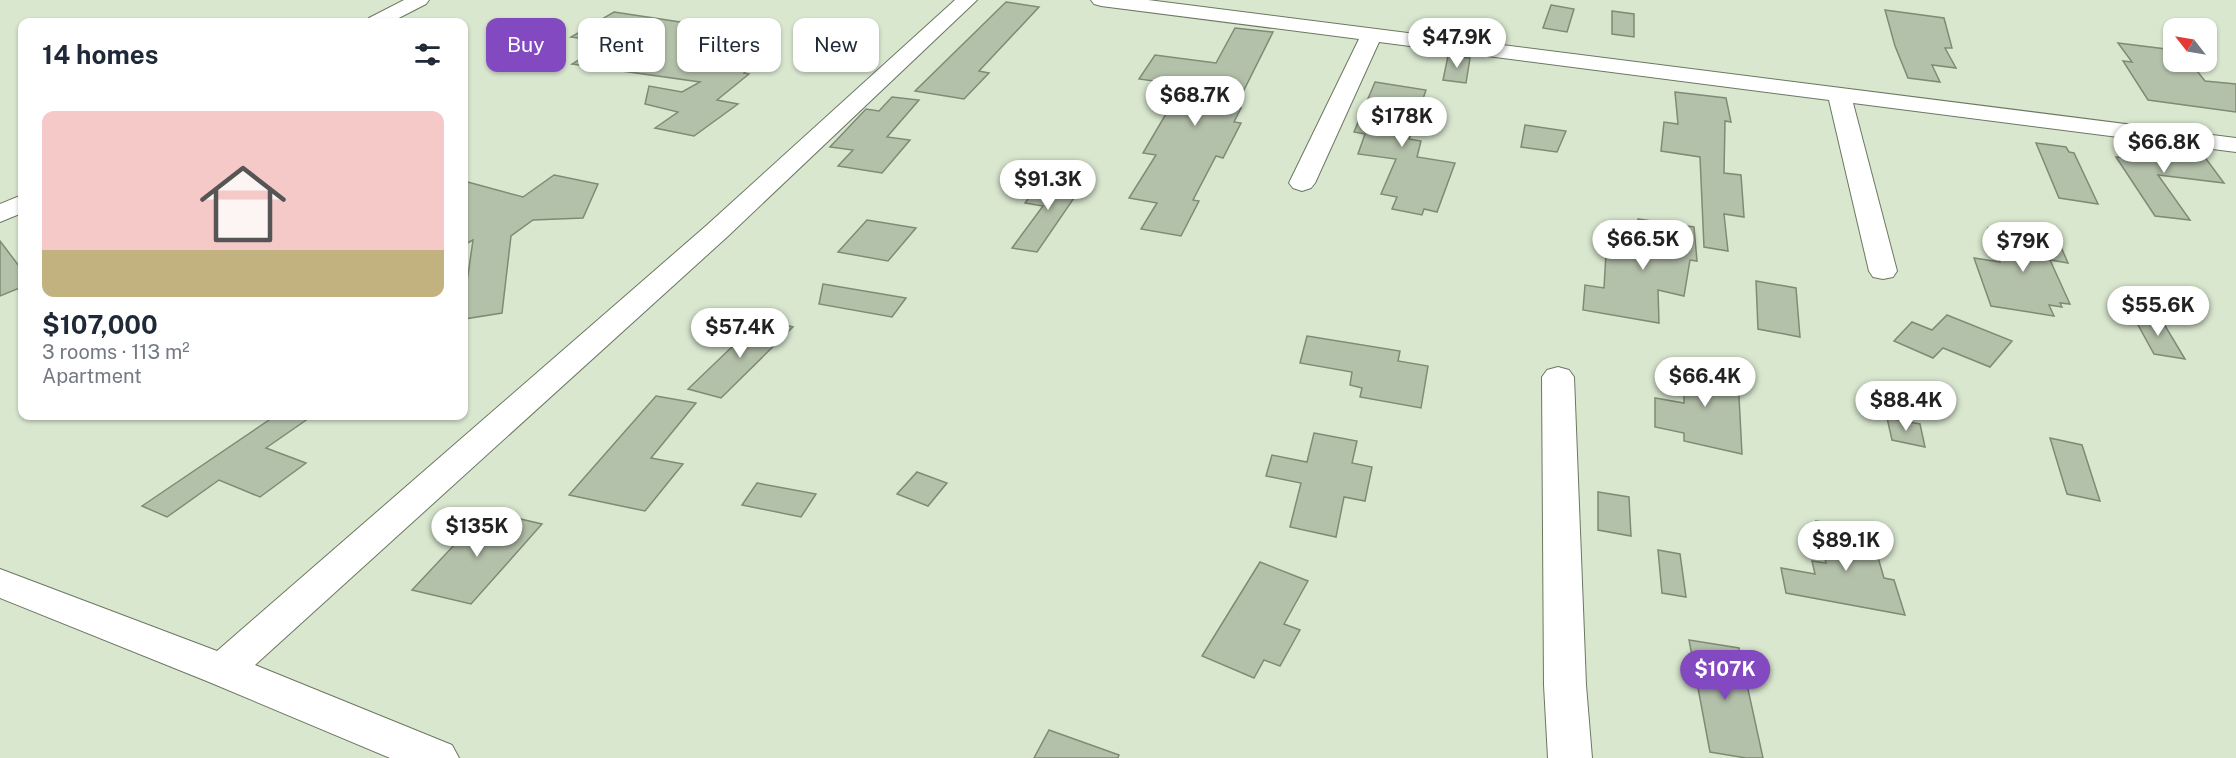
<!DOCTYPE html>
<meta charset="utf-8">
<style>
:root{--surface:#fff;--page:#f6f6f7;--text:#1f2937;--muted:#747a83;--accent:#8249c0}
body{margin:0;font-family:"Public Sans",sans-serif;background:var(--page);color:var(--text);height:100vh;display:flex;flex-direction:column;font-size:22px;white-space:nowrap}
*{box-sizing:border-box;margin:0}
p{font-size:20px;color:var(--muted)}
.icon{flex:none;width:33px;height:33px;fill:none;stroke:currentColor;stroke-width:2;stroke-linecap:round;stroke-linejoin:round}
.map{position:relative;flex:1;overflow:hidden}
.details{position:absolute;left:18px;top:18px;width:450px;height:402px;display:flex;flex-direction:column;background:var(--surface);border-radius:12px;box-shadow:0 2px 4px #0004}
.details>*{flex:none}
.banner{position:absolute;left:486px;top:18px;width:570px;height:54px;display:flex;gap:12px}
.needle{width:39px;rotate:301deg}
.fabs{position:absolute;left:2163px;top:18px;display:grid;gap:12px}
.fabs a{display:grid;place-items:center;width:54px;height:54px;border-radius:12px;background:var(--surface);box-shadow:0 2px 4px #0004;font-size:30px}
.price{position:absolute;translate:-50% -51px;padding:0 14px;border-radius:21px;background:#fff;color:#222;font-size:20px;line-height:39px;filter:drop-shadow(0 2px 3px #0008)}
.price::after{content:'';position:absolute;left:50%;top:36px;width:18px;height:14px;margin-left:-9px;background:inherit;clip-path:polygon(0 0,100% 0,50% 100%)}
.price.on{background:var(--accent);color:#fff}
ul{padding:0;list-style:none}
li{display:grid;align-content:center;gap:12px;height:318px;padding:0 24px}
li span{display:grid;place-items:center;height:186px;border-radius:12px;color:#555}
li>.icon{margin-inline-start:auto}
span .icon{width:108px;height:108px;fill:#fffc;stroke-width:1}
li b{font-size:26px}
h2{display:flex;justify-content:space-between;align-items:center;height:72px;padding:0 24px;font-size:26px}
.tag{padding:0 21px;border-radius:12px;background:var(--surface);box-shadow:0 2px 4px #0004;font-size:21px;line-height:54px}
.tag.on{background:var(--accent);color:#fff}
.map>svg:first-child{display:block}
.building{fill:#b4c1aa;stroke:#7f8b75;stroke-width:1.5}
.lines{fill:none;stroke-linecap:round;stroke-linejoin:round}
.minor-casing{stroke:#6c7762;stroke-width:2}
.minor{fill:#fff;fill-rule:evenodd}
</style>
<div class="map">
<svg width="2236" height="758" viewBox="0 0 2236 758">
<rect width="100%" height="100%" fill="#d9e7cf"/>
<g class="building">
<path d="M1006 2 1039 7 979 71 989 73 964 99 915 91Z"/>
<path d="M1551 5 1574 9 1567 32 1543 28Z"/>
<path d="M1885 10 1944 18 1952 48H1945L1956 68 1932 65 1940 82 1908 78 1895 46Z"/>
<path d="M1612 11 1634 14V37L1612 34Z"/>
<path d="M614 12 687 23 680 28 708 31 693 42 770 52 744 73 749 74 717 100 738 104 694 136 655 128 678 112 645 104 649 86 682 92 700 82 572 64 609 42 571 37Z"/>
<path d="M1235 28 1273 32 1235 108H1241L1234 122 1241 123 1223 158 1216 156 1193 200 1199 201 1181 236 1141 229 1157 203 1129 198 1156 155 1143 153 1183 85 1139 79 1155 55 1216 63Z"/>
<path d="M2118 43 2174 50V62H2190L2205 81 2236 84V112L2148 100 2123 61 2132 62Z"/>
<path d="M1448 56 1470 58 1466 83 1443 80Z"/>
<path d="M1375 82 1426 90 1409 139 1421 141 1417 157 1455 163 1437 212 1424 209 1422 215 1392 209 1397 197 1381 194 1396 159 1358 154 1365 134 1354 132Z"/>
<path d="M1675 92 1726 98 1731 122 1725 121 1724 173 1741 175 1744 217 1724 214 1728 251 1704 247 1700 157 1661 151 1664 122 1678 124Z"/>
<path d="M892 97 919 100 887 137 910 140 882 173 838 166 853 150 830 147 866 109 879 111Z"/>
<path d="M1525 125 1566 131 1557 152 1521 147Z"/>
<path d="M2121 140 2201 152 2224 183 2158 175 2190 220 2155 216 2116 157 2133 158Z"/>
<path d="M2036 143 2066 147 2069 152 2074 153 2098 204 2059 198Z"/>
<path d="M1070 171 1085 182 1037 252 1012 248 1043 206 1025 203 1039 184 1058 187Z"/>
<path d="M554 175 598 184 583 218 533 220 511 236 502 313 464 319V303L473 240 464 245V181L523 197Z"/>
<path d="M1638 219 1694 227 1697 261 1690 260 1684 296 1658 290 1659 323 1583 310 1585 285 1604 288 1607 236 1638 241Z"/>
<path d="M867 220 916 228 888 261 838 252Z"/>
<path d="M1988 228 2057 238 2068 263 2050 260 2070 304 2060 303 2062 307 2049 305 2054 316 1991 306 1974 258 2000 262Z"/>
<path d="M0 241 22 270V287L0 296Z"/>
<path d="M1756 281 1796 288 1800 337 1758 329Z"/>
<path d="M823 284 906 298 892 317 819 304Z"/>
<path d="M2132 314 2161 319 2185 359 2154 354Z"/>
<path d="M1947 315 2012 341 1990 367 1943 348 1933 358 1894 341 1912 322 1932 330Z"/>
<path d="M761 319 793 327 721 398 688 389Z"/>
<path d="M1307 336 1400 351 1398 361 1428 366 1421 408 1360 397 1362 388 1350 385 1352 372 1300 363Z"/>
<path d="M1684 359 1729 368V377L1738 378 1742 454 1684 441V433L1655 427V398L1684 403Z"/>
<path d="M656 396 696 403 651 458 683 464 645 511 569 495Z"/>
<path d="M275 416H312L266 448 306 463 260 497 219 480 167 517 142 506Z"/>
<path d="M1887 418 1920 424 1925 447 1892 440Z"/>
<path d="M1314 433 1357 441 1352 463 1372 467 1365 501 1344 497 1336 537 1290 527 1301 483 1266 476 1272 455 1307 462Z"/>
<path d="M2050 438 2082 445 2100 501 2067 494Z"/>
<path d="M917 472 947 483 928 506 897 494Z"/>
<path d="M757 483 816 494 801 517 742 505Z"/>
<path d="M1598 492 1629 497 1631 536 1598 530Z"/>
<path d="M486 511 542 524 471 604 412 590Z"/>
<path d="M1816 521 1870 530 1884 578 1894 580 1905 615 1786 593 1781 568 1815 574 1812 561 1826 563Z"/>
<path d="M1658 550 1680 554 1686 597 1662 593Z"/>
<path d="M1260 562 1308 581 1284 624 1300 630 1280 666 1264 660 1254 678 1202 656Z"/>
<path d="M1689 640 1739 648 1763 758H1746L1710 752Z"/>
<path d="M1049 730 1119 755 1118 758H1034Z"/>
</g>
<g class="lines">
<defs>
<g id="minor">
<path d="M404 0H429L426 4 391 22H366L369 18Z"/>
<path d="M955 0H977L727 237 255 665 452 745 459 758H390L209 682 0 598V569L217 651 707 225Z"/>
<path d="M1091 0H1148L2236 138V152L1853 103 1897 271 1893 277 1883 279 1873 277 1869 271 1829 100 1379 42 1315 183 1311 188 1302 191 1293 188 1289 183 1359 39 1101 6 1094 4Z"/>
<path d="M22 195V213L0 222V204Z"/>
<path d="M1558 367 1569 370 1574 377 1586 685 1592 758H1548L1544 685 1542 377 1547 370Z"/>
</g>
</defs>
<use href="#minor" class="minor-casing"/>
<use href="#minor" class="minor"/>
</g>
</svg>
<div class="fabs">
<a><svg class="needle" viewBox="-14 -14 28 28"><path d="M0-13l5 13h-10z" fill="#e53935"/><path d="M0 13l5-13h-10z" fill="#747a83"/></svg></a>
</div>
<b class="price" style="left:1457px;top:69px">$47.9K</b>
<b class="price" style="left:1195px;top:127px">$68.7K</b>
<b class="price" style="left:1402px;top:148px">$178K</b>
<b class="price" style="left:2164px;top:174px">$66.8K</b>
<b class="price" style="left:1048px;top:211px">$91.3K</b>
<b class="price" style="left:1643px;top:271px">$66.5K</b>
<b class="price" style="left:2023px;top:273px">$79K</b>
<b class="price" style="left:2158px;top:337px">$55.6K</b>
<b class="price" style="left:740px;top:359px">$57.4K</b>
<b class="price" style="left:1705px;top:408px">$66.4K</b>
<b class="price" style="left:1906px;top:432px">$88.4K</b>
<b class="price" style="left:477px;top:558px">$135K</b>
<b class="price" style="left:1846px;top:572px">$89.1K</b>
<b class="price on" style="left:1725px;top:701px">$107K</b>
<div class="banner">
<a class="tag on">Buy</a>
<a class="tag">Rent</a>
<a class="tag">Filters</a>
<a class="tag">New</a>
</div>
<section class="details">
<h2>14 homes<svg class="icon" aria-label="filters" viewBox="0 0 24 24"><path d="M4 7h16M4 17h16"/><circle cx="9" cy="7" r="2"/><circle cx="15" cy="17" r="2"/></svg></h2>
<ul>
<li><span style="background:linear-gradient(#f6c9c9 75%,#c2b280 0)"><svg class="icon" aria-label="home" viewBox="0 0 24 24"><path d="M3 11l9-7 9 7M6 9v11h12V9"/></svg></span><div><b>$107,000</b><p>3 rooms · 113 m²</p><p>Apartment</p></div></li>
</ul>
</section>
</div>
